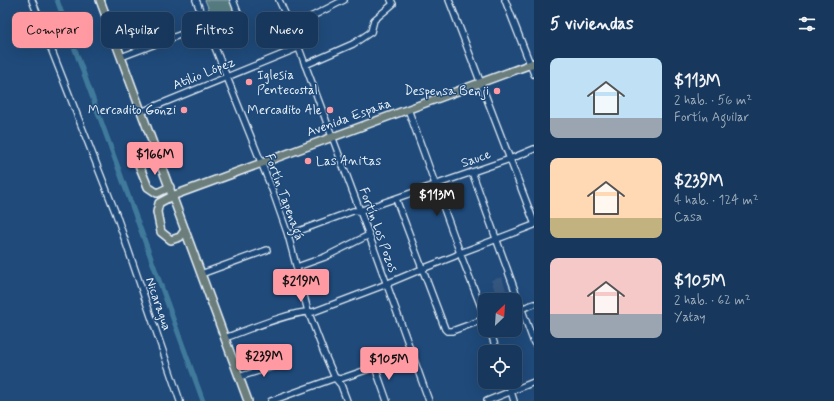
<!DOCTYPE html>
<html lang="es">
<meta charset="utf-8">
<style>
:root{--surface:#17385c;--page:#203f62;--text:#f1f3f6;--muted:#9eacbb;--line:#365272;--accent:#ff9aa2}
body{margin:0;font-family:Mynerve,sans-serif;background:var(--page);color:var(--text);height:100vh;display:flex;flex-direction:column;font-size:15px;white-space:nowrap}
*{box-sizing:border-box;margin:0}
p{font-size:13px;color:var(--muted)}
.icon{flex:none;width:22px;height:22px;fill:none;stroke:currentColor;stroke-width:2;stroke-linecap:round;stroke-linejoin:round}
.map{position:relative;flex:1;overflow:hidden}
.drawer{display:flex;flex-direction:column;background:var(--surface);width:300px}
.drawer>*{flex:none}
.banner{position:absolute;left:12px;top:12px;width:380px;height:36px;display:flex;gap:8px}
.needle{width:26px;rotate:25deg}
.tools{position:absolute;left:478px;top:293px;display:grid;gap:8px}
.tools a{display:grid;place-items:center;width:44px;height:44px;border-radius:8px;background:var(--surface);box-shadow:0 4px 16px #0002,0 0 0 1px var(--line);font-size:20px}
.price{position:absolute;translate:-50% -34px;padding:0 9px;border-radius:4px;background:var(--accent);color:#111;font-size:13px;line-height:26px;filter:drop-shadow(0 1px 2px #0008)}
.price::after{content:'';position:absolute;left:50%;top:24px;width:12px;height:9px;margin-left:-6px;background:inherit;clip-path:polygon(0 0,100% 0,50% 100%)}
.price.active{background:#222;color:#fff}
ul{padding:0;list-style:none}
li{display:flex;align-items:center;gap:12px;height:100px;padding:0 16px}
li span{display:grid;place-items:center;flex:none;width:112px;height:80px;border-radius:8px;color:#555}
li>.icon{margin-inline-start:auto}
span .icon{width:48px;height:48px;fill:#fffc;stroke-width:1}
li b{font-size:17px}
h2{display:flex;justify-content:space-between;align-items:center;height:48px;padding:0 16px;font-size:17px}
.chip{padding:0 14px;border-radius:8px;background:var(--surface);box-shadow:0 4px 16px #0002,0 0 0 1px var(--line);font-size:14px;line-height:36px}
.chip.active{background:var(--accent);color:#111}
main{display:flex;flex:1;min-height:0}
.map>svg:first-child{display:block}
.built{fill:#35567e}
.green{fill:#567b81;stroke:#9fb6bc}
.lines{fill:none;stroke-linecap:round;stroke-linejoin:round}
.canal{stroke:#417a9b;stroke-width:5}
.minor-casing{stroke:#e8f1f8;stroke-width:8}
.major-casing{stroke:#e8f1f8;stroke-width:10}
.minor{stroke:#1f4a7a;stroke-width:5.5}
.major{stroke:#6c7e7c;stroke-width:7}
.poi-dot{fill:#ff9aa2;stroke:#1f4a7a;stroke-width:1.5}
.labels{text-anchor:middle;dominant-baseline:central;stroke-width:3;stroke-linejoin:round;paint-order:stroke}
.street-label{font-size:13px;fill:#e8f1f8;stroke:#1f4a7a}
.poi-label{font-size:13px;fill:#e8f1f8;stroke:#1f4a7a;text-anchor:end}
</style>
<main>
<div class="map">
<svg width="534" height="401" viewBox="0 0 534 401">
<rect width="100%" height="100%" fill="#1f4a7a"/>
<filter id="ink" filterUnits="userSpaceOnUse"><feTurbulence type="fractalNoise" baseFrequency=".025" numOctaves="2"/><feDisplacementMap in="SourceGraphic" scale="8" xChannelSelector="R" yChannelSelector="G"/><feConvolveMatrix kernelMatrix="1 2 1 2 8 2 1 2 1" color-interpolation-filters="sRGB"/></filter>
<g filter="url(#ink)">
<path class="built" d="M502 277 509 300H510H498L491 280Z"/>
<path class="green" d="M205 0H231L236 13 214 22Z"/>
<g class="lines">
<path class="canal" d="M57 0 203 401"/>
<defs>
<g id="minor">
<path d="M32 0 116 214 180 401"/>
<path d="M196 0 273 192 288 235 308 311 324 353 335 378 341 385 347 401"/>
<path d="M279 0 291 27 369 235 429 401"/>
<path d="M449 0 534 222"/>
<path d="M505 0 534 74"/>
<path d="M291 27 344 0"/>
<path d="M121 57 238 13 233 0"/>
<path d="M305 65 353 44 371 32 374 20 393 4 391 0"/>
<path d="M408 109 460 253 485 317"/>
<path d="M141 112 298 48"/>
<path d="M472 172 534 343"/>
<path d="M396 199 445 329 447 331H452L485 319"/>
<path d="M288 235 353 211H359L510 159 534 149"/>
<path d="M297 267 325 257 369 235"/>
<path d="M201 274 267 250"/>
<path d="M515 311 534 304"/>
<path d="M490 330 497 352"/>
<path d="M225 338C244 331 294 310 313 312L379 287 422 269 455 256 460 253 534 225"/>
<path d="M239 377 284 363"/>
<path d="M508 382 514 401"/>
<path d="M271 401 335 378 340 379 375 367 387 401"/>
<path d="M487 401 534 382"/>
</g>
<g id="major">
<path d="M100 0 248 401"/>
<path d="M155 150 143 153 139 159V165L148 187 157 193 170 187"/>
<path d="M185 230 180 237 171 240 161 232 157 212 159 203 172 196 534 63"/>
</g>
</defs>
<use href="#minor" class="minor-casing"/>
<use href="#major" class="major-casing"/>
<use href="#minor" class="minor"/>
<use href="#major" class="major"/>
</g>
</g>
<g class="poi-dot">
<circle cx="249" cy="82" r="4"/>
<circle cx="497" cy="91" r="4"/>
<circle cx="184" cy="110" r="4"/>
<circle cx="330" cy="110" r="4"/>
<circle cx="308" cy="161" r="4"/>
</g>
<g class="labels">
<g class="street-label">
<text transform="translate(204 74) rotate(-22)">Atilio López</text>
<text transform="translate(349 118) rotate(-20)">Avenida España</text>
<text transform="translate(476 159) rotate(-19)">Sauce</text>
<text transform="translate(284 197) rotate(70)">Fortín Tapenagá</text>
<text transform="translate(378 230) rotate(70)">Fortín Los Pozos</text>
<text transform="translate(158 304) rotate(71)">Nicaragua</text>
</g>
<g class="poi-label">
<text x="257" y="75" text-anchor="start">Iglesia<tspan x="257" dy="15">Pentecostal</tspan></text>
<text x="489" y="91">Despensa Benji</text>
<text x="176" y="110">Mercadito Gonzi</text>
<text x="322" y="110">Mercadito Ale</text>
<text x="316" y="161" text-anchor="start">Las Anitas</text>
</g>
</g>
</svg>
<div class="tools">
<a><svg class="needle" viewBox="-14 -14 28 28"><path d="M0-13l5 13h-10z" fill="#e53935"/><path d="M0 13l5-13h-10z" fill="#9eacbb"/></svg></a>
<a><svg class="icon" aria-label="locate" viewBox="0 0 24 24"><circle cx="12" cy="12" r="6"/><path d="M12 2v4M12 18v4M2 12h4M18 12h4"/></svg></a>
</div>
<b class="price" style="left:155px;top:176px">$166M</b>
<b class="price active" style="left:437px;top:217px">$113M</b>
<b class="price" style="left:301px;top:303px">$219M</b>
<b class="price" style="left:264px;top:378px">$239M</b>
<b class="price" style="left:389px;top:381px">$105M</b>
<div class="banner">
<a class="chip active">Comprar</a>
<a class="chip">Alquilar</a>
<a class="chip">Filtros</a>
<a class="chip">Nuevo</a>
</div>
</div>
<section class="drawer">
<h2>5 viviendas<svg class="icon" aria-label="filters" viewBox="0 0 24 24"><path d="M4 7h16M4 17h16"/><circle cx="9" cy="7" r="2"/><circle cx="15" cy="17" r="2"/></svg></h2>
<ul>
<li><span style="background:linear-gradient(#bfe0f5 75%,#9aa5b1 0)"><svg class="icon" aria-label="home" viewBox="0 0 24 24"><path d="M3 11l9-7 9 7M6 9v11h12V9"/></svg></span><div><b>$113M</b><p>2 hab. · 56 m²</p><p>Fortín Aguilar</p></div></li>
<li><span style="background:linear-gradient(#ffd9b3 75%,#c2b280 0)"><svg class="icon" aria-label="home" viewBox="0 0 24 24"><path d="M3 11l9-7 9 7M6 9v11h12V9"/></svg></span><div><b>$239M</b><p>4 hab. · 124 m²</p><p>Casa</p></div></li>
<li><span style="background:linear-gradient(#f6c9c9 70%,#9aa5b1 0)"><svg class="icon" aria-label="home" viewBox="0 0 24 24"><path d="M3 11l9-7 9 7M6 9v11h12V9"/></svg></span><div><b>$105M</b><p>2 hab. · 62 m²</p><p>Yatay</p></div></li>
</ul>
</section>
</main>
